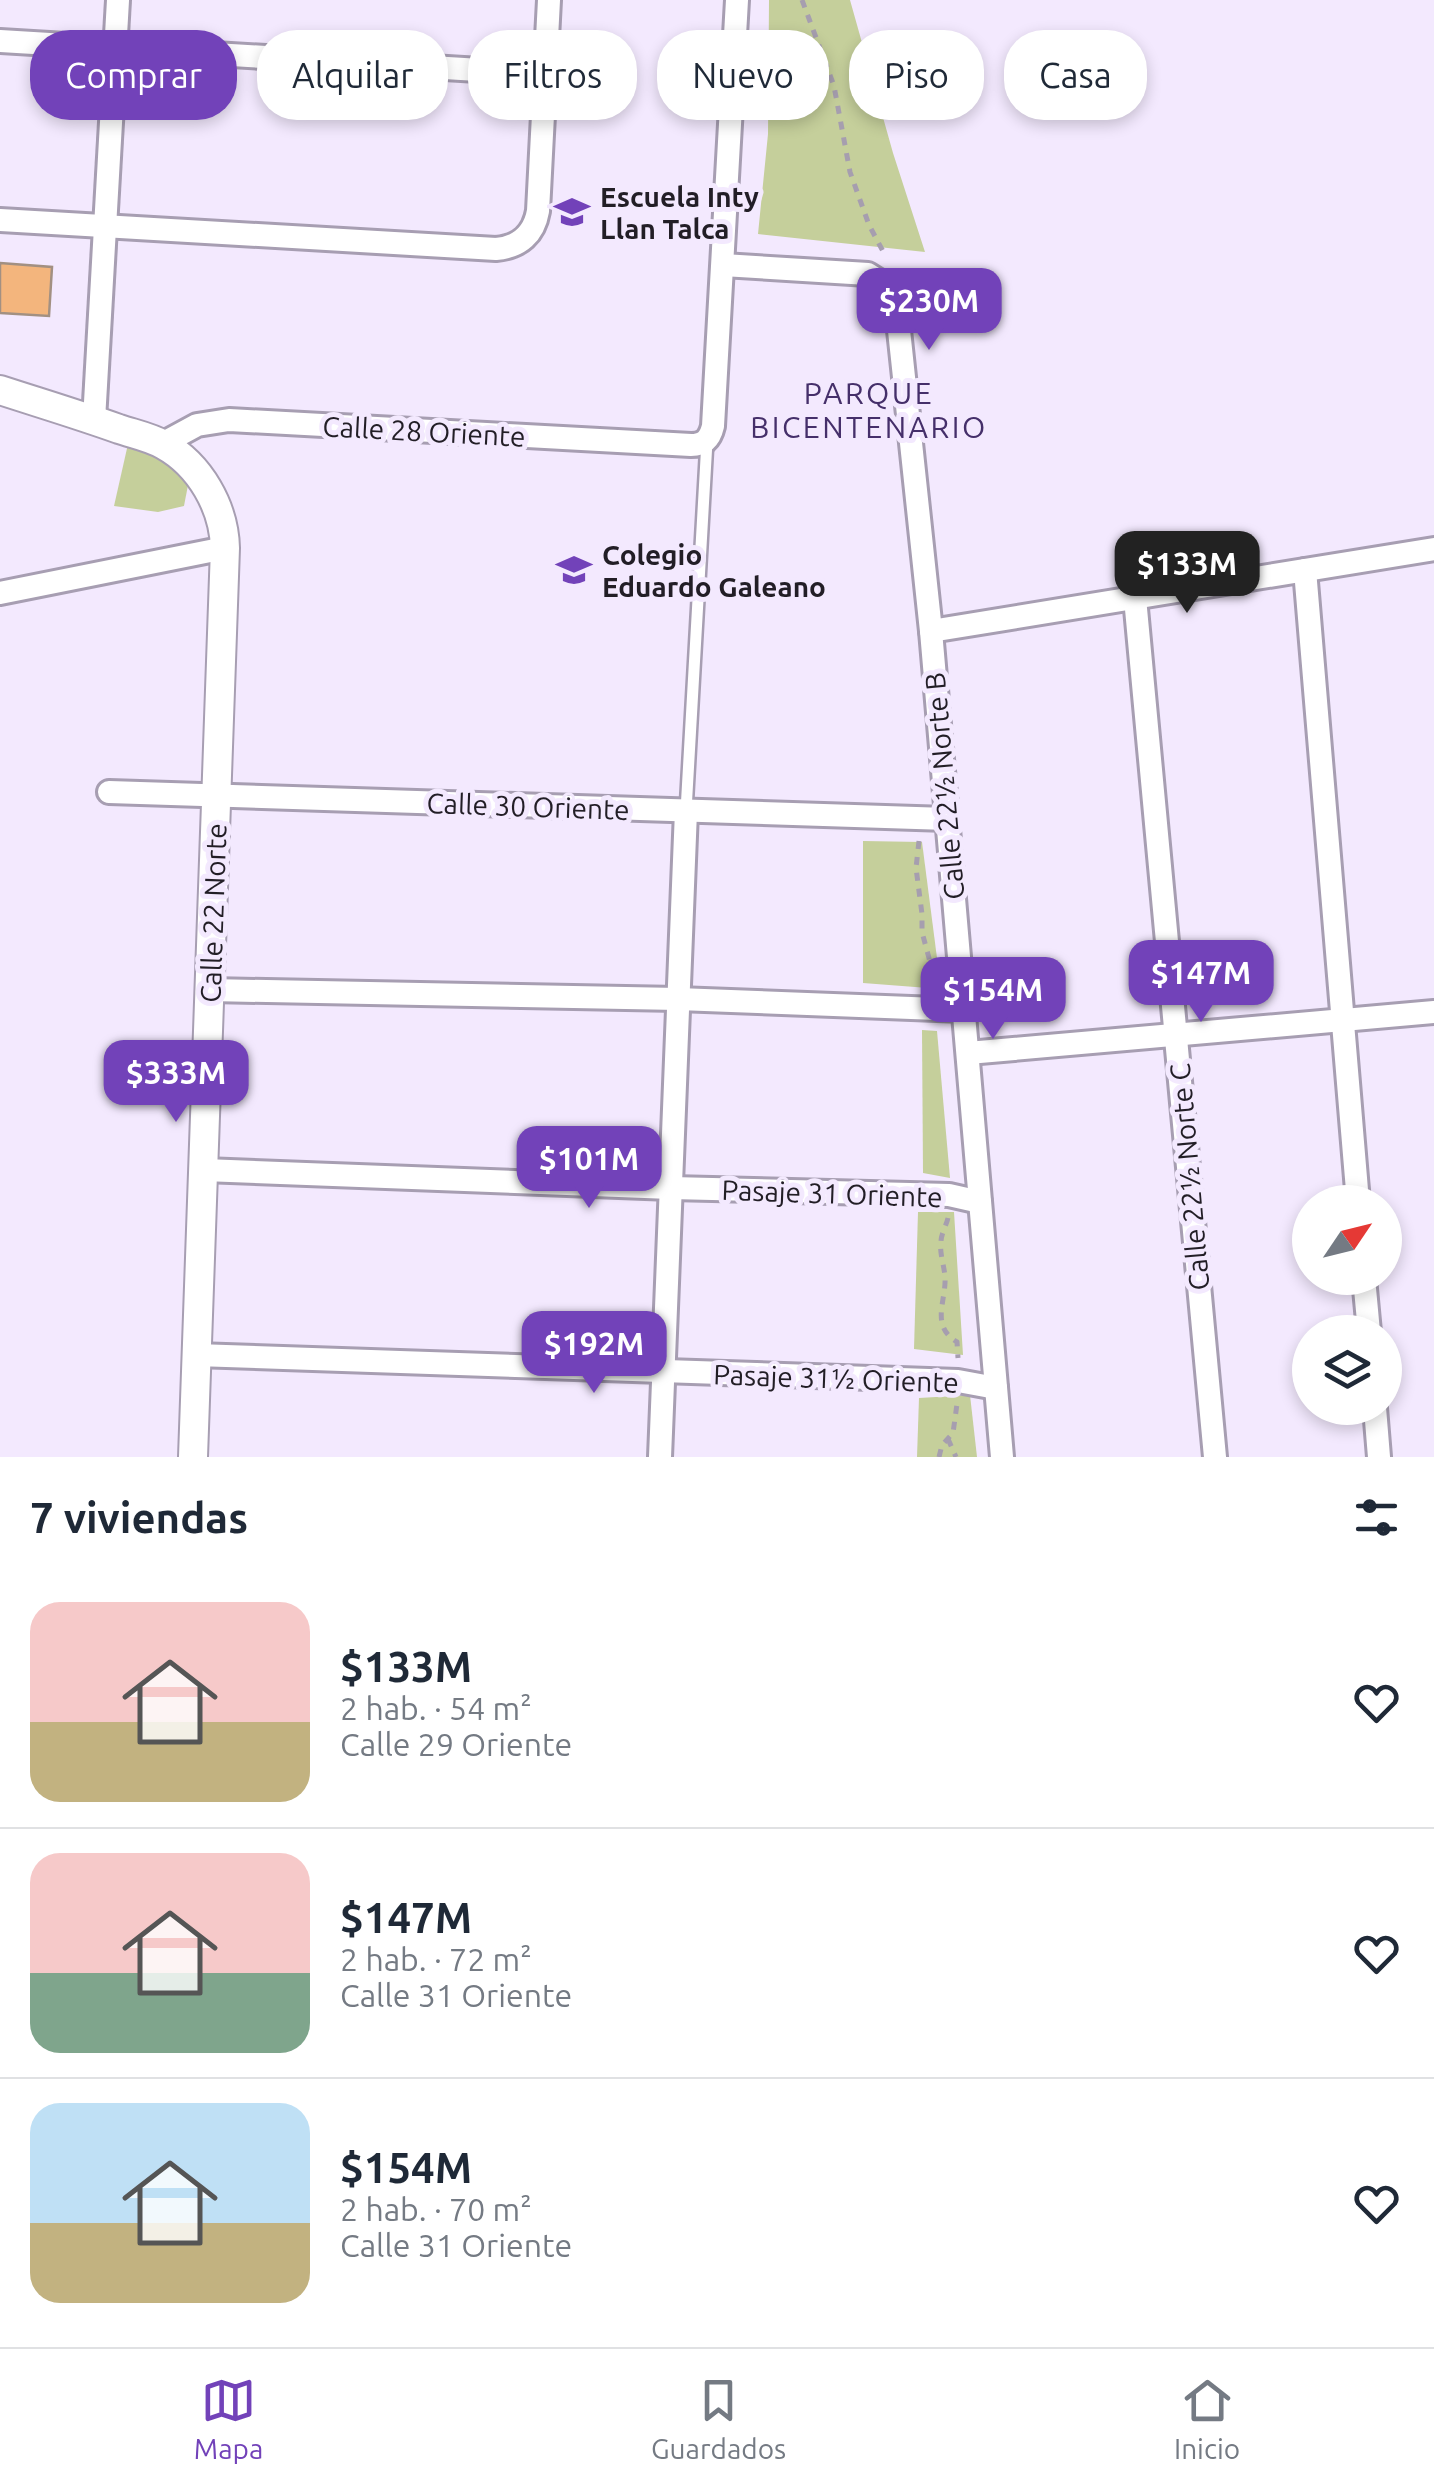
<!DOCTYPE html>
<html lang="es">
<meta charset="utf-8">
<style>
:root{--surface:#fff;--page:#f2f2f3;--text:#1f2937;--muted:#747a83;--line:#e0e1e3;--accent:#7242b9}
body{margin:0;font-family:Ubuntu,sans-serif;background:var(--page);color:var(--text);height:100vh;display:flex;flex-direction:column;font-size:38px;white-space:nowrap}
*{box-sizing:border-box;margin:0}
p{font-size:32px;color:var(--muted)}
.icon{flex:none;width:55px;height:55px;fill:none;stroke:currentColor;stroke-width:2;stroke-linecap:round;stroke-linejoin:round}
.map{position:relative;height:1457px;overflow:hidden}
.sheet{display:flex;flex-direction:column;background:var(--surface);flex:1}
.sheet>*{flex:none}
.hud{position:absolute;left:30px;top:30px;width:1375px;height:90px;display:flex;gap:20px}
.needle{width:65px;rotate:55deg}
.buttons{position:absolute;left:1292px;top:1185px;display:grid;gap:20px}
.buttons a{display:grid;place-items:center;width:110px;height:110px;border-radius:50%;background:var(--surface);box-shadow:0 5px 15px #0003;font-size:50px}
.price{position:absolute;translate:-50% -85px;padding:0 22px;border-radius:20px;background:var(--accent);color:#fff;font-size:32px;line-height:65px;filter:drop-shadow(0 2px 5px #0008)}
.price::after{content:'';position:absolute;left:50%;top:60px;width:30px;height:22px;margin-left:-15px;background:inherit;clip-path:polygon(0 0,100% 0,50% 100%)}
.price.current{background:#222;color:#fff}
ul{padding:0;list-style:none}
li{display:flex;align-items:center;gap:30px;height:250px;padding:0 30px}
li+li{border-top:2px solid var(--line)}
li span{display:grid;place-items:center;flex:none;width:280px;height:200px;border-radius:30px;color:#555}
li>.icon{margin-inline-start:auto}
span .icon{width:120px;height:120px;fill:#fffc;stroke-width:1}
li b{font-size:42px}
h2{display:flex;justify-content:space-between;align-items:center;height:120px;padding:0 30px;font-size:42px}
.tag{padding:0 35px;border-radius:40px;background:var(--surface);box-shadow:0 5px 15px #0003;font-size:35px;line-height:90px}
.tag.current{background:var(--accent);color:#fff}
.tabs{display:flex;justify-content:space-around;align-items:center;height:140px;border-top:2px solid var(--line);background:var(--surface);font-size:28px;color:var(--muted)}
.tabs a{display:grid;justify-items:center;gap:5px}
.tabs .current{color:var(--accent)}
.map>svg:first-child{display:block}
.green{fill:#c5cf9b}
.building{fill:#f3b57d;stroke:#a29082;stroke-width:2.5}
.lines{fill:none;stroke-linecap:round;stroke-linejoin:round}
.service-casing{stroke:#a79eb2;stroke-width:16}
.minor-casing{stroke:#a79eb2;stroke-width:28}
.tertiary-casing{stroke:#a79eb2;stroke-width:32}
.path{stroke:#a69eaf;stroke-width:5;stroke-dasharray:8 8;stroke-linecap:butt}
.service{stroke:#fff;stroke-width:11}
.minor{stroke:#fff;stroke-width:22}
.tertiary{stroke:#fff;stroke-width:28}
.labels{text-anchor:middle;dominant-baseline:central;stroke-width:10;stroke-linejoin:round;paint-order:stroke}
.poi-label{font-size:28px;font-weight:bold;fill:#221e26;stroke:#f3e9fe;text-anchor:start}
.street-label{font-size:28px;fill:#221e26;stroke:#f3e9fe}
.neighbourhood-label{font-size:30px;letter-spacing:2.5px;fill:#452f6a;stroke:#f3e9fe}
</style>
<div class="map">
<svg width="1434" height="1457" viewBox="0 0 1434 1457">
<rect width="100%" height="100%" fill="#f3e9fe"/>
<g class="green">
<path d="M769 0H850L893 153 925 252 758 234 768 134Z"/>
<path d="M128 444 172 462 188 485 184 506 158 512 114 506Z"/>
<path d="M863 841 922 842 941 989 863 983Z"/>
<path d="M922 1030 937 1031 950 1178 923 1173Z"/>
<path d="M918 1212H954L963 1355 914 1349Z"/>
<path d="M970 1395 977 1457H917L919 1398Z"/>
</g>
<path class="building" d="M0 263 52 267 49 316 0 313Z"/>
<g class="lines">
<defs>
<path id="service" d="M686 811 707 441"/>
<g id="minor">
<path d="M0 41 545 74"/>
<path d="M0 220 496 249C520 247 534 234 538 211L549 0"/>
<path d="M723 265 868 274 887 286 896 302 931 631 1002 1457"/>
<path d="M94 420 118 0"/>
<path d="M162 444 197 425 229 420 691 445C704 445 710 439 713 426L737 0"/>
<path d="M1305 570 1358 1202"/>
<path d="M0 593 225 548"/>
<path d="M1135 598 1215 1457"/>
<path d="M931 631 1434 549"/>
<path d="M109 792 947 819"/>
<path d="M210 990 678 999 963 1010"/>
<path d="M968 1053 1434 1012"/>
<path d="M204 1170 671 1188 949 1195 980 1202"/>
<path d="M1364 1278 1369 1332"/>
<path d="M196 1355 958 1381 996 1388"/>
<path d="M1375 1408 1379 1457"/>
<path d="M660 1457 686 811"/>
</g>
<path id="tertiary" d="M0 390C40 403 80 415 119 429 134 434 150 437 164 445 200 465 224 507 225 548L193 1457"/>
</defs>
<use href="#service" class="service-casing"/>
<use href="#minor" class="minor-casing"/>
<use href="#tertiary" class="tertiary-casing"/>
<g class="path">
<path d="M802 0 834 86 850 172 869 225 885 255"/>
<path d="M919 841 916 868 922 914V932L933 973"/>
<path d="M948 1218C946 1226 941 1234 941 1242 939 1255 946 1269 945 1283 944 1305 932 1327 957 1342L958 1358"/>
<path d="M948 1439 956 1457"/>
<path d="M939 1457 942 1445 953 1433 957 1404"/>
</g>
<use href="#service" class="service"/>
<use href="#minor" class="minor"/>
<use href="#tertiary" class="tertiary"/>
</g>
<defs>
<symbol id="school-bare" viewBox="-9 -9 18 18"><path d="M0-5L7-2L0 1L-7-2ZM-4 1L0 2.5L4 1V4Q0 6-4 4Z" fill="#7242b9" stroke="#f3e9fe" stroke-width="2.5" paint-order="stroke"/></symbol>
</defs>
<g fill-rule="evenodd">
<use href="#school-bare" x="547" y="187" width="50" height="50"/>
<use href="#school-bare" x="549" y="545" width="50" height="50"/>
</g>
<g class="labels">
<g class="poi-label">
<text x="600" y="196">Escuela Inty<tspan x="600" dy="32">Llan Talca</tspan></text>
<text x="602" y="554">Colegio<tspan x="602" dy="32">Eduardo Galeano</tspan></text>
</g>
<g class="street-label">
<text transform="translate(424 431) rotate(3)">Calle 28 Oriente</text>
<text transform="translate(944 786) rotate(-95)">Calle 22½ Norte B</text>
<text transform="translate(528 806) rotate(2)">Calle 30 Oriente</text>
<text transform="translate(213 913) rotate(-88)">Calle 22 Norte</text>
<text transform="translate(1189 1177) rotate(-95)">Calle 22½ Norte C</text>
<text transform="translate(832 1193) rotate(2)">Pasaje 31 Oriente</text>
<text transform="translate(836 1378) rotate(2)">Pasaje 31½ Oriente</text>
</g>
<g class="neighbourhood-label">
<text x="869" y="393">PARQUE<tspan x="869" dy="34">BICENTENARIO</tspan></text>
</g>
</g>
</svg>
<div class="buttons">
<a><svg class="needle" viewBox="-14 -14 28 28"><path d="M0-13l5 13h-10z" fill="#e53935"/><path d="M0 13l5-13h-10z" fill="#747a83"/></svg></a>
<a><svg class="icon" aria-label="layers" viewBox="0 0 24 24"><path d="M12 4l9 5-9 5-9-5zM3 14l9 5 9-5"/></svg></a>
</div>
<b class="price" style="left:929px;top:353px">$230M</b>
<b class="price current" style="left:1187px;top:616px">$133M</b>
<b class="price" style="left:1201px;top:1025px">$147M</b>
<b class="price" style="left:993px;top:1042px">$154M</b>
<b class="price" style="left:176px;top:1125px">$333M</b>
<b class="price" style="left:589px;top:1211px">$101M</b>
<b class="price" style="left:594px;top:1396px">$192M</b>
<div class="hud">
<a class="tag current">Comprar</a>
<a class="tag">Alquilar</a>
<a class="tag">Filtros</a>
<a class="tag">Nuevo</a>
<a class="tag">Piso</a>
<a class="tag">Casa</a>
</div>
</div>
<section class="sheet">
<h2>7 viviendas<svg class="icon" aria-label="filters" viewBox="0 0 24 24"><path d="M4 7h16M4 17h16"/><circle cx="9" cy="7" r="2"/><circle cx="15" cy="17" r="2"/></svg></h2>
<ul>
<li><span style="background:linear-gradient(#f6c9c9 60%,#c2b280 0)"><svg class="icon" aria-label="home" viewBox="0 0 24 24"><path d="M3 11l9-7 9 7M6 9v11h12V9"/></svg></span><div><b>$133M</b><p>2 hab. · 54 m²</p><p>Calle 29 Oriente</p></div><svg class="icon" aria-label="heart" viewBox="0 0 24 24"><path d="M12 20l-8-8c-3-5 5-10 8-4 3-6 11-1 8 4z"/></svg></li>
<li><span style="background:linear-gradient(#f6c9c9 60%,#7fa58c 0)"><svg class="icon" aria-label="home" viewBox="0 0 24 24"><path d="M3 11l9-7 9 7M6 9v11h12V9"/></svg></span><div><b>$147M</b><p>2 hab. · 72 m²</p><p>Calle 31 Oriente</p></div><svg class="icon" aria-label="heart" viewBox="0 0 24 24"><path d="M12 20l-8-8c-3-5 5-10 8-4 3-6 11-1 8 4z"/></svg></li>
<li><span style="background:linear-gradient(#bfe0f5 60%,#c2b280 0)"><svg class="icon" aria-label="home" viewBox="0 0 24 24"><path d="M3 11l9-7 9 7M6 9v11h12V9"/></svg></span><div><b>$154M</b><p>2 hab. · 70 m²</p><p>Calle 31 Oriente</p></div><svg class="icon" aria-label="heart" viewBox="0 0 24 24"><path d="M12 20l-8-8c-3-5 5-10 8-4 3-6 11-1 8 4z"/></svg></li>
</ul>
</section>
<nav class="tabs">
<a class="current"><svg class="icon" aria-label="map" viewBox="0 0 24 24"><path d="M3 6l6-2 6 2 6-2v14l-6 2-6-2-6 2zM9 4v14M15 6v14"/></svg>Mapa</a>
<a><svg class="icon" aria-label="saved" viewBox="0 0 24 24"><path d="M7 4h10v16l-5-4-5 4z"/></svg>Guardados</a>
<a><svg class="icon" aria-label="home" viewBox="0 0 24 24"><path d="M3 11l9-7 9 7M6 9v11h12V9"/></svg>Inicio</a>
</nav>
